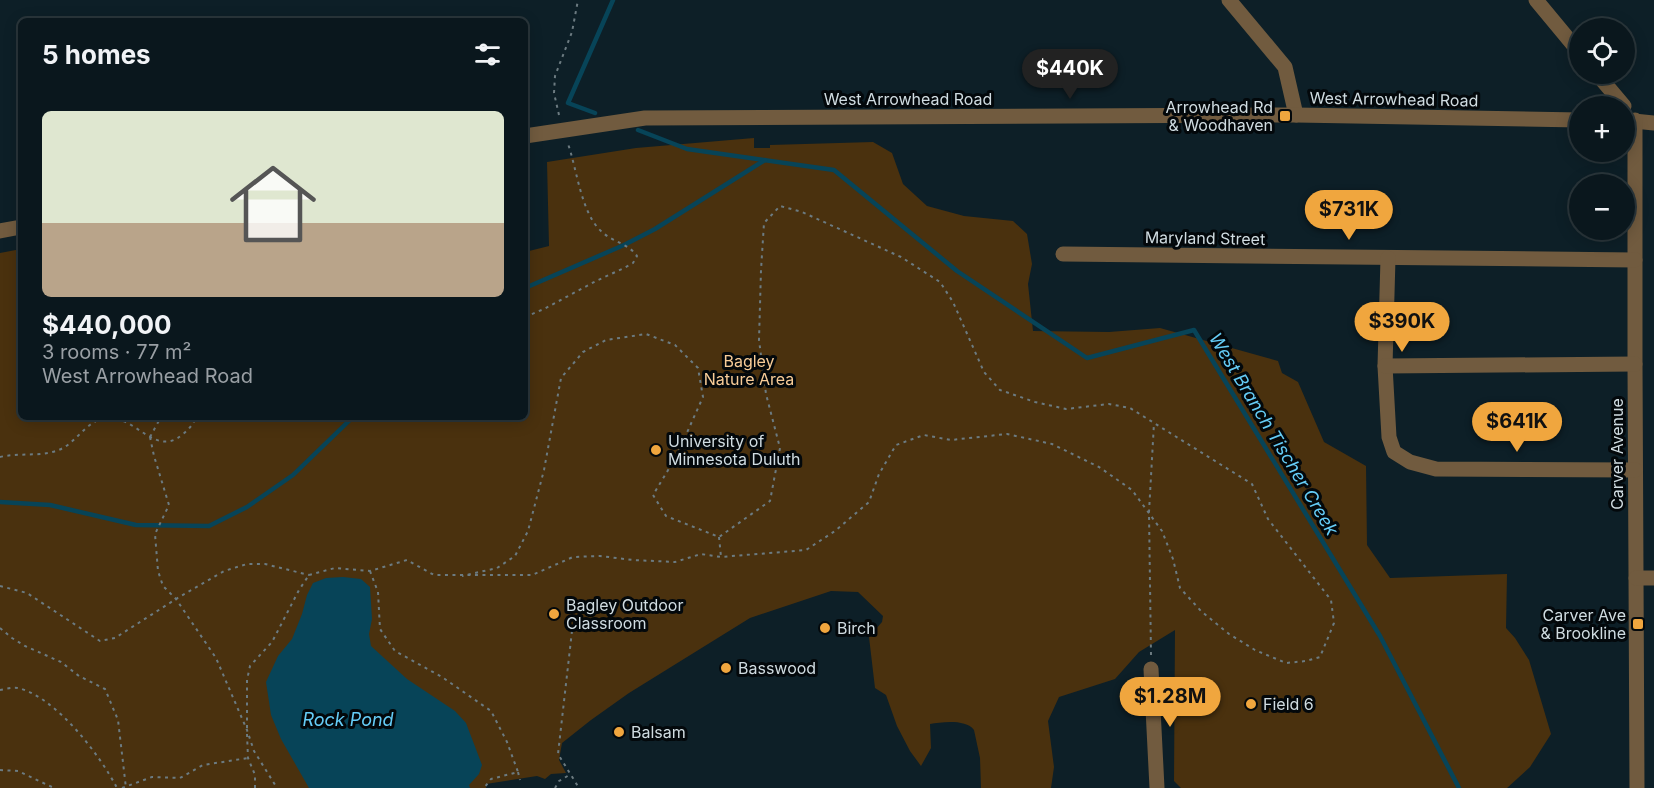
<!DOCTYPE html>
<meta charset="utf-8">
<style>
:root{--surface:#0a171d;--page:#18242a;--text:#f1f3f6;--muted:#999fa4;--line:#2a363b;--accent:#f0a63e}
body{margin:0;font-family:Inter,sans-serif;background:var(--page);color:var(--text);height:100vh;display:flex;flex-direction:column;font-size:22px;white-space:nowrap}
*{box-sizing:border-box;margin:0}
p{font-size:20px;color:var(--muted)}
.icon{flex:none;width:33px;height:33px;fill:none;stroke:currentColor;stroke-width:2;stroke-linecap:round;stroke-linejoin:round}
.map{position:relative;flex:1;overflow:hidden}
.sheet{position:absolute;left:18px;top:18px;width:510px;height:402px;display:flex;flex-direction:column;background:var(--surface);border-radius:9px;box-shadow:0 3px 15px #0003,0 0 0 2px var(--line)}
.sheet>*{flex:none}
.fabs{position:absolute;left:1569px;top:18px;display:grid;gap:12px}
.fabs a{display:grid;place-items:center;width:66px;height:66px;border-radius:50%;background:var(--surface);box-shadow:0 3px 15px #0003,0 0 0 2px var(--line);font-size:30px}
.price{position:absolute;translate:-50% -51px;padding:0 14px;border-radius:21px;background:var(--accent);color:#111;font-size:20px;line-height:39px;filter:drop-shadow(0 2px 3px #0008)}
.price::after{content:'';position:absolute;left:50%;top:36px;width:18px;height:14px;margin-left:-9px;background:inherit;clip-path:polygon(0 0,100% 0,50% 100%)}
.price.active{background:#222;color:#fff}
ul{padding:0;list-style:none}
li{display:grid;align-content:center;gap:12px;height:318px;padding:0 24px}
li span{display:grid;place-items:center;height:186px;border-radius:9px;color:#555}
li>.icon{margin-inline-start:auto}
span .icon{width:108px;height:108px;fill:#fffc;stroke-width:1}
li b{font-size:26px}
h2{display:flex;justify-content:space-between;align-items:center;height:72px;padding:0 24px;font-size:26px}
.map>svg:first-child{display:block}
.green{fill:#4a310e}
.water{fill:#074458}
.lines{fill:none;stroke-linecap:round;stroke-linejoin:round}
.stream{stroke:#074458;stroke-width:4.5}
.path{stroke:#6c7b81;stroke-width:2;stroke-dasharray:3 4.5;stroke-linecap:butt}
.minor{stroke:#715b3f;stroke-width:15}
.poi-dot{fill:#f0a63e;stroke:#03080b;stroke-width:2}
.labels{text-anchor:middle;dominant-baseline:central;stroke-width:6;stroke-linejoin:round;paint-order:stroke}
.street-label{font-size:16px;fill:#d0dce1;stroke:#03080b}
.poi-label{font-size:16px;fill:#d0dce1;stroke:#03080b;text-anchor:start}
.park-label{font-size:16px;fill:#f8cc97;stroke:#03080b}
.water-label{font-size:18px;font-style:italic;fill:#65ccf6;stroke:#03080b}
</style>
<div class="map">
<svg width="1654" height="788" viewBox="0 0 1654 788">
<rect width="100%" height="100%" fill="#0d1f27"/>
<path class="green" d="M754 138V148H770V145L873 142 892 153 903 184 927 206 964 216 1013 221 1027 234 1032 264 1028 284 1033 331 1109 332 1160 328 1278 361 1282 373 1298 382 1324 442 1366 466 1367 545 1390 578 1507 574 1506 628 1515 638 1529 660 1551 734 1530 767 1507 788H1181L1174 781 1175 630 1139 652 1115 679 1059 697 1048 721 1054 767 1051 788H981L980 758 974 730C966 719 942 722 930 724L931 748 921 766 910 751 897 726 886 695 875 688 869 637 882 622 883 616 858 592 831 591 750 618 629 693 591 720 562 743 559 760 566 773 551 774 545 779 537 776 486 784V788H0V253L21 249V417H525V252L549 246 547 162 636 148Z"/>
<path class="water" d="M343 577 361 579 370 587 372 619 369 634 371 646 407 679 455 711 466 723 482 765 479 774 469 785 470 788H309L281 739 271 715 266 682 278 656 292 639 302 614 307 595 313 583 326 578Z"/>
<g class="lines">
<g class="stream">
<path d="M595 113 568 103 613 0"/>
<path d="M638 130 687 149 834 170 957 271 1087 358 1194 330 1380 636 1459 788"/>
<path d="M525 288 624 245 655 229 765 160"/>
<path d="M0 502 50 505 136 525 209 526 247 507 293 475 353 417"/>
</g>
<g class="path">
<path d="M559 115 554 93 555 76 572 32 578 0"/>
<path d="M525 317 544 309 596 281 624 268 633 263 637 256C629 244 613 242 602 232 581 214 577 169 568 144"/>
<path d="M150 437 154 456 169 505 155 534 158 571 163 586 176 599 216 658 247 730 254 751 277 788"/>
<path d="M150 437 161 417"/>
<path d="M0 457C21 452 44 458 63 448 79 439 88 419 108 418 137 417 155 457 182 435 189 429 193 425 196 417"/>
<path d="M719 537 721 557"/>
<path d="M370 571 378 592 380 629 395 651 442 677 491 711 507 742 518 772 491 779 484 788"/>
<path d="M309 575 335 568 370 571 407 560 434 575H532L573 557 600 556 633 560 675 562 701 554 721 557 806 550 835 531 869 502 879 474 896 445 924 435 951 440 1007 434 1052 444 1099 467 1132 490 1162 531 1173 559 1180 588 1201 611 1229 634 1255 650 1286 663 1306 661 1320 657 1334 623 1331 600 1268 519 1252 484 1130 408 1109 404 1066 409 1035 402 1000 390 984 372 953 302 940 282 901 257 802 212 780 206 764 223 761 270 759 340 766 394 780 448 770 501 719 537 666 516 653 495 676 457 703 397 698 368 675 345 646 334 606 340 583 352 561 378 544 470 528 531 515 556 497 568 462 576"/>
<path d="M0 586 27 593 100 641 115 638 176 599 224 571 247 564H265L309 575"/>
<path d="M0 628 12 638 25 646 61 662 79 676 105 689 118 720 126 788"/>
<path d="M572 631 558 754 579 788"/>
<path d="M1151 655 1149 512 1154 423"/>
<path d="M0 690C6 689 13 687 18 688 56 697 100 755 117 788"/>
<path d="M247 728V680L250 666 272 642 299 590 309 575"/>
<path d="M247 734 248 758 255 775V788"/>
<path d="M0 770 18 771 54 788"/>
<path d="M518 772 520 780"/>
<path d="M122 788 152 777 180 778 203 765 248 758"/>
<path d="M555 788 559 781 571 774"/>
</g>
<g class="minor">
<path d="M1229 0 1285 67 1296 115"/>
<path d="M1536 0 1580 53"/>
<path d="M1597 74 1624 106"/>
<path d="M1624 120 1654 123"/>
<path d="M1635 120V364L1637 788"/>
<path d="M525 136 645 118 1296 115 1580 120"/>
<path d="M0 231 21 227"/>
<path d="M1063 254 1635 260"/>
<path d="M1388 258 1385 366 1389 437 1394 452 1410 462 1436 469 1635 470"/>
<path d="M1385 366 1635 364"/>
<path d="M1636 578H1654"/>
<path d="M1151 669 1157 788"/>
</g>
</g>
<g class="poi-dot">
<rect x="1279" y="110" width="12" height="12" rx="3"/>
<circle cx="656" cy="450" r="6"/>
<circle cx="554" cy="614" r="6"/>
<rect x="1632" y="618" width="12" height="12" rx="3"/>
<circle cx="825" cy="628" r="6"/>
<circle cx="726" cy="668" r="6"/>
<circle cx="1251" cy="704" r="6"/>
<circle cx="619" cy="732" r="6"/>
</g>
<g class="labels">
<g class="street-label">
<text x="908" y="99">West Arrowhead Road</text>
<text transform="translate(1394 99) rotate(1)">West Arrowhead Road</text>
<text transform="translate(1205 238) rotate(1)">Maryland Street</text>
<text transform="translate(1617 454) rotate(-90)">Carver Avenue</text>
</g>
<g class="poi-label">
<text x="1273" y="107" text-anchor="end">Arrowhead Rd<tspan x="1273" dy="18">&amp; Woodhaven</tspan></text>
<text x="668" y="441">University of<tspan x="668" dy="18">Minnesota Duluth</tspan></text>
<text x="566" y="605">Bagley Outdoor<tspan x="566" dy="18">Classroom</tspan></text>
<text x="1626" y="615" text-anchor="end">Carver Ave<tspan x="1626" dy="18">&amp; Brookline</tspan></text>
<text x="837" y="628">Birch</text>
<text x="738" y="668">Basswood</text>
<text x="1263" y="704">Field 6</text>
<text x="631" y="732">Balsam</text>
</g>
<g class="park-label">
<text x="749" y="361">Bagley<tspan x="749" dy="18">Nature Area</tspan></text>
</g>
<g class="water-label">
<text transform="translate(1274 434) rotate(59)">West Branch Tischer Creek</text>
<text x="348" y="719">Rock Pond</text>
</g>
</g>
</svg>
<div class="fabs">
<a><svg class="icon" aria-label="locate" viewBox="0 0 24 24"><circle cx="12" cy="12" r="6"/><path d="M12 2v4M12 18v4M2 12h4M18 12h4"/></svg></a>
<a>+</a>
<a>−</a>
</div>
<b class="price active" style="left:1070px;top:100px">$440K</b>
<b class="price" style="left:1349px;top:241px">$731K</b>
<b class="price" style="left:1402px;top:353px">$390K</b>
<b class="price" style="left:1517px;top:453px">$641K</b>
<b class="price" style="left:1170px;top:728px">$1.28M</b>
<section class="sheet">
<h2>5 homes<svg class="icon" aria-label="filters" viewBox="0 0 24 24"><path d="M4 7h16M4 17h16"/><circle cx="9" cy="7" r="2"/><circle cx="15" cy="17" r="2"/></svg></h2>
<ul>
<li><span style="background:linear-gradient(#dfe7d0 60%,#b9a48a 0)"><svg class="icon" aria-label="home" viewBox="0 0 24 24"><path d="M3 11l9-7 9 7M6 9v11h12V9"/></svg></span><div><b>$440,000</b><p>3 rooms · 77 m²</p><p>West Arrowhead Road</p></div></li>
</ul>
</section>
</div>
